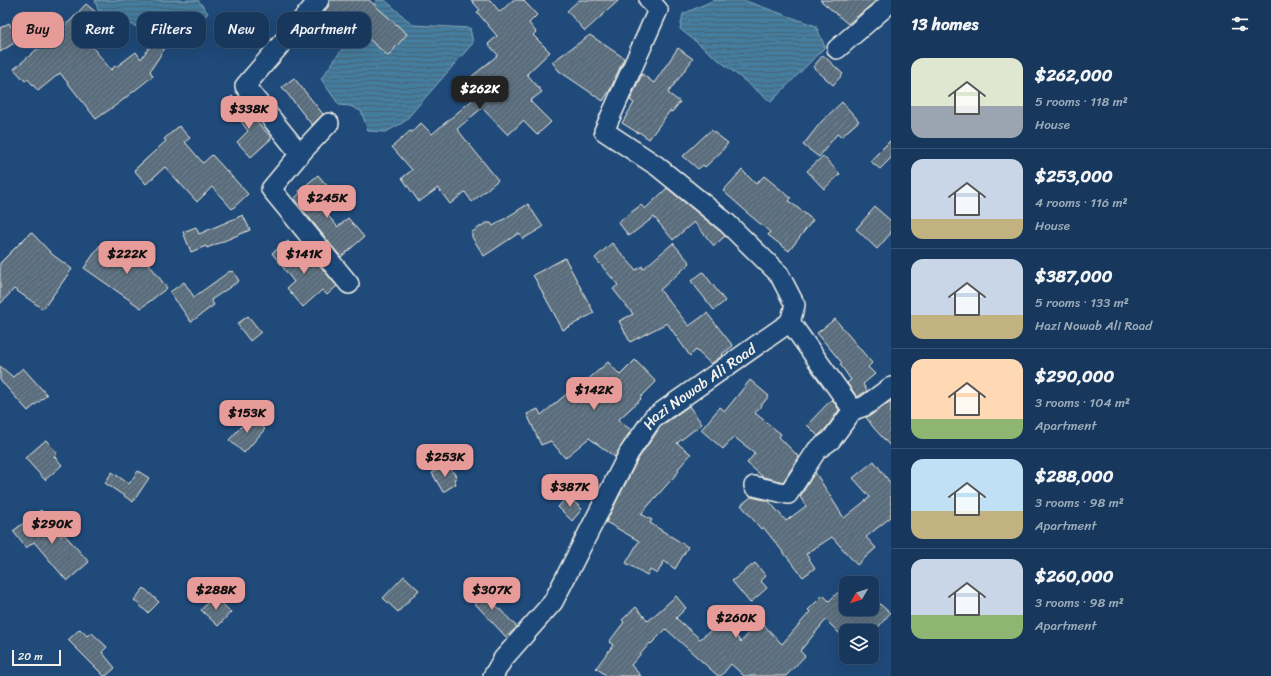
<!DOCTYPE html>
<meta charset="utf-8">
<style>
:root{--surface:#17385c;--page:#244365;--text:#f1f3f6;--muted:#9eacbb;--line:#365272;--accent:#e69b98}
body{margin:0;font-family:Sriracha,sans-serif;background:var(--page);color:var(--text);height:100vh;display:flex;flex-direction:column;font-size:15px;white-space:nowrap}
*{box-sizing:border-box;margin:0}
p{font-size:13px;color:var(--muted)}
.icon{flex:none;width:22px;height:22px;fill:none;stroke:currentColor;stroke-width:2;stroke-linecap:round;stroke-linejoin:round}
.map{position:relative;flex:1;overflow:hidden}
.details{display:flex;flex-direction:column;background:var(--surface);width:380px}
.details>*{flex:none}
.top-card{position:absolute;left:12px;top:12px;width:380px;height:36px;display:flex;gap:8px}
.needle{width:26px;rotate:231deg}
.buttons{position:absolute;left:839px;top:576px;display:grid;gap:8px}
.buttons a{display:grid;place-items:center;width:40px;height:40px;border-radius:8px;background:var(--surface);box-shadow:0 4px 16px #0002,0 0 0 1px var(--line);font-size:20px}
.scale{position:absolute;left:12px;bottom:10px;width:49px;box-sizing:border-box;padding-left:4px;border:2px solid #f4f1e8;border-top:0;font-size:11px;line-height:14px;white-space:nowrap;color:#f4f1e8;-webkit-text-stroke:3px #1f4a7a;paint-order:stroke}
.price{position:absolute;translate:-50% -34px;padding:0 9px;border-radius:8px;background:var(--accent);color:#111;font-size:13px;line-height:26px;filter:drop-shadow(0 1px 2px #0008)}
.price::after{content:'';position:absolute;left:50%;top:24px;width:12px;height:9px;margin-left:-6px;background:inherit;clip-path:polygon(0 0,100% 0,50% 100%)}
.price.active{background:#222;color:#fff}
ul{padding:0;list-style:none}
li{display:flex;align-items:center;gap:12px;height:100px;padding:0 20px}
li+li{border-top:1px solid var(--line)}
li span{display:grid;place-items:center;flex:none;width:112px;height:80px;border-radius:12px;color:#555}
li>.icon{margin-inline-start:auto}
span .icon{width:48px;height:48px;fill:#fffc;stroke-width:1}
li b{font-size:17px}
h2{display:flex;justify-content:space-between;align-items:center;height:48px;padding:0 20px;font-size:17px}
.tag{padding:0 14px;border-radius:12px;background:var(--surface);box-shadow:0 4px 16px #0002,0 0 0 1px var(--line);font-size:14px;line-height:36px}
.tag.active{background:var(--accent);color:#111}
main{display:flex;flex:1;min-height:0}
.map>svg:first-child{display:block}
.water{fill:url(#water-rules);stroke:#8aabbc}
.building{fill:url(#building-hatch);stroke:#f4f1e8}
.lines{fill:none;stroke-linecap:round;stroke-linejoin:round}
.minor-casing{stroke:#f4f1e8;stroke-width:22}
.minor{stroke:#1f4a7a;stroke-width:19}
.labels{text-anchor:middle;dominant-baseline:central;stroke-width:3;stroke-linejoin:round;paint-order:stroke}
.street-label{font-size:15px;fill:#f4f1e8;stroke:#1f4a7a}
</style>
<main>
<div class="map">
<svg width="891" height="676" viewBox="0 0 891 676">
<defs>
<pattern id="water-rules" width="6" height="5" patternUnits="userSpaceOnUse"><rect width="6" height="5" fill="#447d9f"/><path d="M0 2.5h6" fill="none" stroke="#466577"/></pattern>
<pattern id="building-hatch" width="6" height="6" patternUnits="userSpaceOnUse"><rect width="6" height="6" fill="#5a6d7c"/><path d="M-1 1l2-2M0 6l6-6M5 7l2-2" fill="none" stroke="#72828f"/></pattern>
</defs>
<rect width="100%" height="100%" fill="#1f4a7a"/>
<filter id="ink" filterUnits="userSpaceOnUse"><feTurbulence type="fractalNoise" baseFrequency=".025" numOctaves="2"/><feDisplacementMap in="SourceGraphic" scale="8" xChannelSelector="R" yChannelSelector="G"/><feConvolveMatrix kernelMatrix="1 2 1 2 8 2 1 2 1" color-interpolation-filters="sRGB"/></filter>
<g filter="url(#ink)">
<g class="water">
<path d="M95 0H198L208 13 179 45 98 10Z"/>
<path d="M377 0H385L413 25 470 28 473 43 404 122 386 132 368 131 361 111 350 106 339 105 321 79Z"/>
<path d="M714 0H743L816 26 825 47 771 102 680 29 683 14Z"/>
</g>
<g class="building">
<path d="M330 0H369L407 34 388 56 351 23 345 31 323 13 328 7Z"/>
<path d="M471 0H490L500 12 513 0H523L537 15 529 23 536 32 533 35 550 52 527 74 542 92 530 101 551 122 537 135 523 121 508 135 482 108 457 129 498 180 472 202 465 192 450 204 438 188 419 202 402 178 412 170 392 147 410 131 412 132 421 123 432 134 477 96 465 82 498 55 488 44 497 36 477 12 480 10Z"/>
<path d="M579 0H619L585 31 567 11Z"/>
<path d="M820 0H877L848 24Z"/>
<path d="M86 4 97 13 82 30 84 32 81 33 111 70 115 66 116 67 136 52 141 59 154 40 167 45 150 71 153 76 119 103 96 119 60 73 38 91 28 79 25 81 14 69 70 21Z"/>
<path d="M9 23 19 40 0 52V28Z"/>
<path d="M590 35 624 58 611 88 603 101 559 71 552 62Z"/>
<path d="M678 48 693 59 668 93 680 102 672 112 670 111 649 139 639 132 638 133 622 123 634 103 630 100 642 74 654 83Z"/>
<path d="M823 55 843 74 833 85 813 67Z"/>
<path d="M294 78 323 114 312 125 282 87Z"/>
<path d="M232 96 272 138 251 157 237 142 248 131 226 101Z"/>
<path d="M842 102 859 121 841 137 837 134 819 157 803 145 821 122Z"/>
<path d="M179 126 190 138 185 142 203 163 212 155 248 194 232 209 212 187 197 202 165 167 146 184 134 170 166 141 164 139Z"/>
<path d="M711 130 728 143 721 152 705 167 703 165 698 169 683 156Z"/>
<path d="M891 140V158L880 169 870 161Z"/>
<path d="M823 156 840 174 824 189 807 171Z"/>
<path d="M742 170 756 184 764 176 791 198 789 201 813 220 789 251 768 235 770 232 746 212H747L723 191Z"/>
<path d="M318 175 329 188 314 200 338 227 348 218 364 237 341 257 294 199 300 193 299 191Z"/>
<path d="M667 188 720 231 725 236 714 246 694 222 673 240 654 217 629 236 618 222 641 205 645 209Z"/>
<path d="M528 204 543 227 523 239 519 233 484 256 472 237V232L486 223H491L493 226Z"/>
<path d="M875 207 891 221V233L877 249 856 229Z"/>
<path d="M243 215 250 230 207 248 206 246 191 252 183 232 196 227 199 234Z"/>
<path d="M31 232 53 255 72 269 43 309 14 289 0 304V263Z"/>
<path d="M288 241 302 260 310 254 337 286 327 295 322 290 303 307 287 288 294 282 272 253Z"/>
<path d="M612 243 636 270 642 266 643 269 673 243 690 263 660 290 689 326 707 313 733 346 722 354 723 355 711 364 696 350 690 356 667 323 630 342 619 321 633 314 613 289 618 285 595 258Z"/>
<path d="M100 245 122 260 137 248 167 288 141 308 84 268Z"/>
<path d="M565 258 594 313 563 330 533 275Z"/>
<path d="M230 271 231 272 233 271 239 281 211 300 214 305 191 322 170 292 184 282 194 297Z"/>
<path d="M703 272 725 301 714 310 691 281Z"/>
<path d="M248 316 261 332 250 341 237 324Z"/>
<path d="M835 319 872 363 868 367 875 374 863 384 867 391 857 397 847 383 851 380 840 364 842 363 817 333Z"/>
<path d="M635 360 656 382 640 398 641 399 618 420 631 430 615 457 589 438 565 458 551 441 541 445 527 414 538 409 541 415 574 388 576 390 608 362 620 375Z"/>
<path d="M0 366 13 377 23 368 47 395 28 411 0 380Z"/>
<path d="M750 380 769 396 755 413 781 434 779 437 799 457 783 482 763 477 747 463 755 453 734 437 723 449 701 430 720 407 725 411Z"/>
<path d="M832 399 839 410 827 427 818 436 807 425Z"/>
<path d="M891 401V447L873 427 866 417 871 415Z"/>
<path d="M689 406 702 424 677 443 691 454 678 469 679 471 641 514 652 520 650 523 688 547 675 569 664 561 657 574 650 570 647 575 626 563 639 541 606 522 638 459 661 426Z"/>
<path d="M252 415 265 429 244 453 229 440Z"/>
<path d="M46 440 57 453 54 456 62 465 45 480 25 458Z"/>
<path d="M874 461 891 484V517L866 537 876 548 857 565 832 537 806 554 815 568 803 577 763 527 761 529 741 505 751 497 769 501 786 521 806 506 800 497 815 472 844 518 870 497 853 478Z"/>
<path d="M448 464 457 478 454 479 456 484 443 492 432 473Z"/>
<path d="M138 471 149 478 133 502 105 483 112 472 129 484Z"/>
<path d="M568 496 582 509 572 521 558 507Z"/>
<path d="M41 510 61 537 64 534 89 562 67 581 34 542 26 548 13 531Z"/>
<path d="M755 563 766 576 761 581 767 588 750 603 732 581Z"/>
<path d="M404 576 419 590 398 612 383 598Z"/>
<path d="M478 585 491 598 490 599 517 627 506 637 467 595Z"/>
<path d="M846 585V609H872V597L890 613 875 631H846V640L826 620 800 651 805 656 786 676H744L731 664 721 676H718L666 629 651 644 650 643 631 665 641 676H607L596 668 613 645 609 642 624 622 622 620 636 607 648 621 676 596 686 608 676 618 700 639 724 620 741 642 760 621 782 644 810 612 808 610 823 595 829 601Z"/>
<path d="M144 588 159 602 148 613 134 600Z"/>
<path d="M214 596 231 612 218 626 201 610Z"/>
<path d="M80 629 87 636 91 632 107 647 102 652 115 668 106 676H104L68 640Z"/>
</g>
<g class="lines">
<defs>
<g id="minor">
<path d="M319 0 245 86 300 154 271 189 349 284"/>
<path d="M649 0 658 10 604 131 657 166 727 223 779 274 795 305 790 322"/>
<path d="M837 49 891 2"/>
<path d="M300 154 329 123"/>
<path d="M853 410 865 406 891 387"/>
<path id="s1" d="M493 676 503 659 553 602 629 453 653 418 790 322 853 410 831 440 817 450 788 494 754 486"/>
</g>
</defs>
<use href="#minor" class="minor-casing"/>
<use href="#minor" class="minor"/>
</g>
</g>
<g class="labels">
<g class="street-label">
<text stroke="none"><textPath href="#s1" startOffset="361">Hazi Nowab Ali Road</textPath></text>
</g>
</g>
</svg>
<div class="buttons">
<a><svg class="needle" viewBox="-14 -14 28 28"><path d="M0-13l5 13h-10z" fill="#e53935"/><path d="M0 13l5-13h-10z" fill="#9eacbb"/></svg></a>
<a><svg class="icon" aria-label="layers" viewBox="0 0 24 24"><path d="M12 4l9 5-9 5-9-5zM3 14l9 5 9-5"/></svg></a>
</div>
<div class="scale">20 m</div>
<b class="price active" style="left:480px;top:110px">$262K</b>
<b class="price" style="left:249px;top:130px">$338K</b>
<b class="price" style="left:327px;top:219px">$245K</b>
<b class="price" style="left:127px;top:275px">$222K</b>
<b class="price" style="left:304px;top:275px">$141K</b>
<b class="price" style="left:594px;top:411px">$142K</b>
<b class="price" style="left:247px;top:434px">$153K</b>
<b class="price" style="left:445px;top:478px">$253K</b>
<b class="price" style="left:570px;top:508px">$387K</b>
<b class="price" style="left:52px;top:545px">$290K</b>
<b class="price" style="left:216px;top:611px">$288K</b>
<b class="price" style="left:492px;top:611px">$307K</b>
<b class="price" style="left:736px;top:639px">$260K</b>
<div class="top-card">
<a class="tag active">Buy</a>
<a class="tag">Rent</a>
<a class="tag">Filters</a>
<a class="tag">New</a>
<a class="tag">Apartment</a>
</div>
</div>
<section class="details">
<h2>13 homes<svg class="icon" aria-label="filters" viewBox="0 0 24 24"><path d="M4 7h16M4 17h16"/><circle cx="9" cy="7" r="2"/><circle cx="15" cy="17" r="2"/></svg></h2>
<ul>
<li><span style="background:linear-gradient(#dfe7d0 60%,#9aa5b1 0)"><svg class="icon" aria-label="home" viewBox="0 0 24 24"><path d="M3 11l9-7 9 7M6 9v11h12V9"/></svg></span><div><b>$262,000</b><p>5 rooms · 118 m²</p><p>House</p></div></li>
<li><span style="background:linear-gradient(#c9d6e8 75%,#c2b280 0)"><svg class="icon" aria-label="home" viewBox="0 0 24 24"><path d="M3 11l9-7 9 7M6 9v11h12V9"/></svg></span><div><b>$253,000</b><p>4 rooms · 116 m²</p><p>House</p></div></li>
<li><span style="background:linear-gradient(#c9d6e8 70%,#c2b280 0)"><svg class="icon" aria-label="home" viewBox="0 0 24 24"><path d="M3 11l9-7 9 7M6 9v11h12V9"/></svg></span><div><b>$387,000</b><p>5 rooms · 133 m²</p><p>Hazi Nowab Ali Road</p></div></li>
<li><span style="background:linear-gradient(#ffd9b3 75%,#8fb573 0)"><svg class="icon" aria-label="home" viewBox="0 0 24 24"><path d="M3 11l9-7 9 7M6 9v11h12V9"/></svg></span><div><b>$290,000</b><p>3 rooms · 104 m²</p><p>Apartment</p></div></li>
<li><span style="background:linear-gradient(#bfe0f5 65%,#c2b280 0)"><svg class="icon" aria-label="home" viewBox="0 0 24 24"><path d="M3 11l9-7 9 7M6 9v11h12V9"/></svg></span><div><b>$288,000</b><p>3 rooms · 98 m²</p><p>Apartment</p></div></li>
<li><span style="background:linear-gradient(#c9d6e8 70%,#8fb573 0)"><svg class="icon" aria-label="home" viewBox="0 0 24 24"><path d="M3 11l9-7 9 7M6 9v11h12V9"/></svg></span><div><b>$260,000</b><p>3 rooms · 98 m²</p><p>Apartment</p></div></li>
</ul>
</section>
</main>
